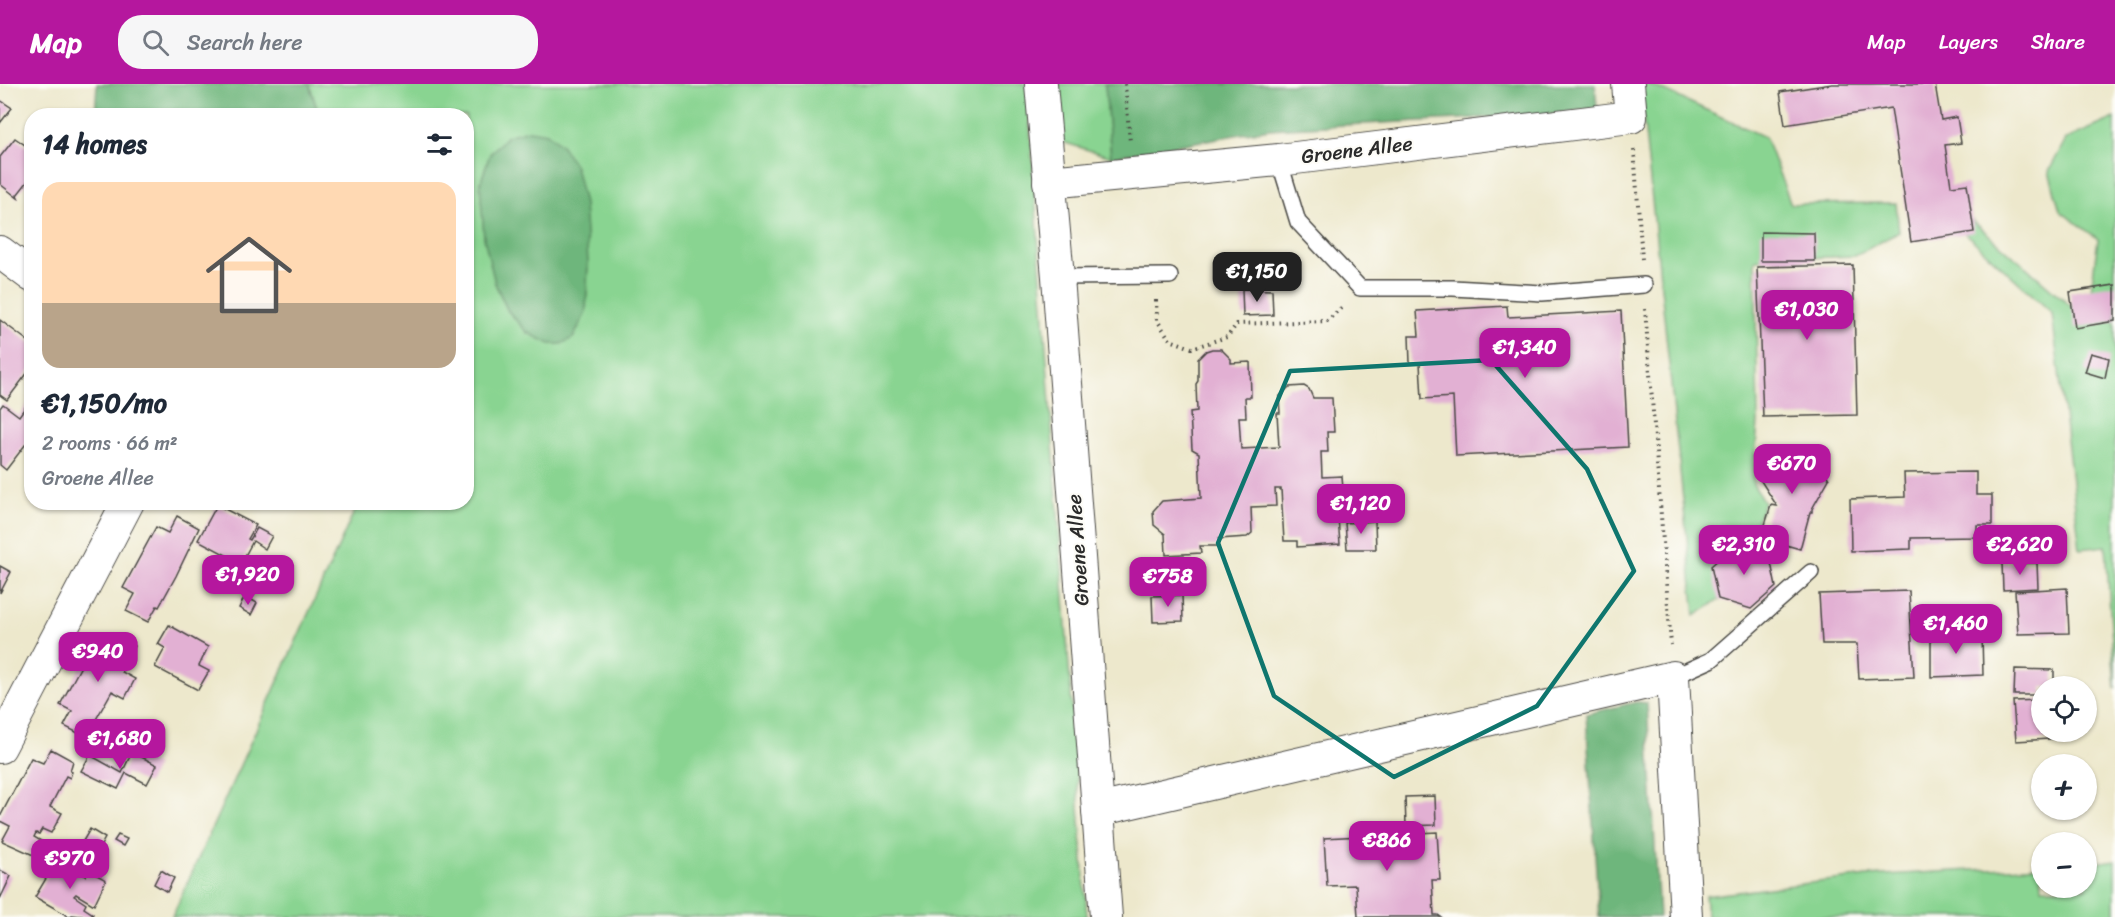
<!DOCTYPE html>
<meta charset="utf-8">
<style>
:root{--surface:#fff;--page:#f6f6f7;--text:#1f2937;--muted:#747a83;--line:#e0e1e3;--accent:#b5179e}
body{margin:0;font-family:Sriracha,sans-serif;background:var(--page);color:var(--text);height:100vh;display:flex;flex-direction:column;font-size:22px;white-space:nowrap}
*{box-sizing:border-box;margin:0}
p{font-size:20px;color:var(--muted)}
.icon{flex:none;width:33px;height:33px;fill:none;stroke:currentColor;stroke-width:2;stroke-linecap:round;stroke-linejoin:round}
.map{position:relative;flex:1;overflow:hidden}
.panel{position:absolute;left:24px;top:24px;width:450px;height:402px;display:flex;flex-direction:column;background:var(--surface);border-radius:24px;box-shadow:0 2px 4px #0004}
.panel>*{flex:none}
.tools{position:absolute;left:2031px;top:592px;display:grid;gap:12px}
.tools a{display:grid;place-items:center;width:66px;height:66px;border-radius:50%;background:var(--surface);box-shadow:0 2px 4px #0004;font-size:30px}
.price{position:absolute;translate:-50% -51px;padding:0 14px;border-radius:12px;background:var(--accent);color:#fff;font-size:20px;line-height:39px;filter:drop-shadow(0 2px 3px #0008)}
.price::after{content:'';position:absolute;left:50%;top:36px;width:18px;height:14px;margin-left:-9px;background:inherit;clip-path:polygon(0 0,100% 0,50% 100%)}
.price.current{background:#222;color:#fff}
ul{padding:0;list-style:none}
li{display:grid;align-content:center;gap:12px;height:318px;padding:0 18px}
li+li{border-top:2px solid var(--line)}
li span{display:grid;place-items:center;height:186px;border-radius:18px;color:#555}
li>.icon{margin-inline-start:auto}
span .icon{width:108px;height:108px;fill:#fffc;stroke-width:1}
li b{font-size:26px}
h2{display:flex;justify-content:space-between;align-items:center;height:72px;padding:0 18px;font-size:26px}
header{display:flex;align-items:center;gap:36px;box-sizing:border-box;height:84px;padding:0 30px;background:var(--accent);color:#fff}
header strong{font-size:28px}
nav{display:flex;gap:33px;margin-inline-start:auto;font-size:21px}
.search{width:420px;height:54px;background:var(--page);display:flex;align-items:center;gap:15px;box-sizing:border-box;padding:0 21px;border-radius:24px;color:var(--muted);font-size:22px}
.map>svg:first-child{display:block}
.green{fill:#89d491;stroke:#5a805e;stroke-width:1.5;fill-rule:evenodd}
.forest{fill:#6eb67b;stroke:#4c7053;stroke-width:1.5}
.building{fill:#e2b0d3}
.lines{fill:none;stroke-linecap:round;stroke-linejoin:round}
.lane-casing{stroke:#484743;stroke-width:18}
.street-casing{stroke:#484743;stroke-width:34}
.path{stroke:#484743;stroke-width:4;stroke-dasharray:1.5 4.5;stroke-linecap:butt}
.lane{stroke:#fff;stroke-width:15}
.street{stroke:#fff;stroke-width:32}
.marked{fill:none;stroke:#0f766e;stroke-width:4.5;stroke-linejoin:round}
.labels{text-anchor:middle;dominant-baseline:central;stroke-width:4.5;stroke-linejoin:round;paint-order:stroke}
.street-label{font-size:20px;fill:#2b2b2b;stroke:#fdfcf7}
</style>
<header>
<strong>Map</strong>
<div class="search"><svg class="icon" aria-label="search" viewBox="0 0 24 24"><circle cx="10" cy="10" r="6"/><path d="M15 15l6 6"/></svg>Search here</div>
<nav><a>Map</a><a>Layers</a><a>Share</a></nav>
</header>
<div class="map">
<svg width="2115" height="833" viewBox="0 0 2115 833">
<rect width="100%" height="100%" fill="#fdfcf7"/>
<filter id="ink" filterUnits="userSpaceOnUse"><feTurbulence type="fractalNoise" baseFrequency=".0167" numOctaves="2"/><feDisplacementMap in="SourceGraphic" scale="12" xChannelSelector="R" yChannelSelector="G"/><feConvolveMatrix kernelMatrix="1 2 1 2 8 2 1 2 1" color-interpolation-filters="sRGB"/></filter>
<filter id="wash" filterUnits="userSpaceOnUse"><feTurbulence type="fractalNoise" baseFrequency=".008" numOctaves="4" result="noise"/><feDisplacementMap in="SourceGraphic" scale="24" xChannelSelector="R" yChannelSelector="G"/><feGaussianBlur stdDeviation="1.35" result="paint"/><feColorMatrix in="noise" values="0 0 0 0 0 0 0 0 0 0 0 0 0 0 0 0 0 1.4 0 .05"/><feComposite in="paint" operator="in"/></filter>
<g filter="url(#wash)">
<rect width="100%" height="100%" fill="#ede8cc"/>
<g class="green">
<path d="M309 0H1027L1087 833H172L358 419 466 418V32L319 31ZM588 178 586 228 573 254 528 249 508 227 495 199Z"/>
<path d="M1046 0H1105L1111 73 1049 54Z"/>
<path d="M1640 0H1647L1665 7 1765 53 1791 120 1896 119 1899 148 1855 172 1755 176 1758 338 1753 400 1764 418 1751 453 1741 446 1749 496 1695 532Z"/>
<path d="M2115 34V605L2106 462 2080 465 2052 229 1955 140 1952 119 2087 236 2098 155 2060 127 2049 87 2066 55Z"/>
<path d="M2115 776V833H1707L1705 812 1867 792 2041 782 2042 804H2086L2087 780Z"/>
</g>
<g class="forest">
<path d="M97 0H309L319 31H95Z"/>
<path d="M1105 0H1595L1597 24 1554 30 1269 45 1111 73Z"/>
<path d="M529 46 547 49 562 62 575 82 584 120 588 178 586 228 573 254 561 260H550L528 249 508 227 495 199 484 154 480 100 490 70 507 52Z"/>
<path d="M1637 618 1647 619 1659 833H1599L1586 630Z"/>
</g>
<g id="blocks">
<g class="building">
<path d="M1832 0H1935L1941 36 1957 33 1961 59 1945 61 1951 102 1967 100 1974 148 1911 158 1891 24 1785 41 1780 8Z"/>
<path d="M0 16 12 24 0 39Z"/>
<path d="M15 54 32 66V92L17 111 19 115 0 100V73Z"/>
<path d="M1761 148 1814 149 1815 177H1761Z"/>
<path d="M1853 181 1857 331 1763 333 1757 183Z"/>
<path d="M2115 201V237L2075 244 2070 208Z"/>
<path d="M1242 205 1272 206 1273 231 1243 232Z"/>
<path d="M1507 222 1508 233 1621 227 1628 363 1456 372 1453 313 1422 315 1420 279H1410L1409 252H1419L1417 227Z"/>
<path d="M0 236 32 260V283L7 316 0 311Z"/>
<path d="M1212 265H1221L1231 275V279L1250 278 1251 313H1245L1246 333H1239L1241 365 1279 363 1277 329H1280L1279 313 1289 303 1304 302 1309 305 1313 314H1332L1334 348H1327L1328 368H1321L1322 393 1342 392 1345 433 1338 434 1340 460 1297 463V457H1284L1281 405H1275L1276 422 1251 423 1252 449 1247 453 1219 455V462H1200L1201 469 1166 471 1165 450 1154 441 1153 427 1162 417 1201 414 1199 369 1192 365 1190 328 1197 327 1196 300 1198 297V275L1206 267Z"/>
<path d="M2091 269 2109 274 2105 294 2085 288Z"/>
<path d="M32 314V352L6 386 0 381V324L3 320 19 332Z"/>
<path d="M1811 366 1829 395 1812 425V428H1810L1800 465 1761 454 1771 421 1777 422 1761 397 1777 367Z"/>
<path d="M1976 388V411H1992V441H1977V453L1911 454V465L1851 467 1850 415 1905 413 1904 389Z"/>
<path d="M217 421 256 441 248 455 250 456 257 444 272 452 265 465 253 457 241 479 198 456Z"/>
<path d="M177 432 199 444 176 492 159 523 157 522 148 538 126 527 135 510 123 504 156 443 168 449Z"/>
<path d="M1375 437 1376 465H1347L1345 439Z"/>
<path d="M1737 459 1769 469 1776 503 1751 525 1718 515 1711 482Z"/>
<path d="M2002 479H2037L2038 504 2003 506Z"/>
<path d="M0 482 11 488 0 509Z"/>
<path d="M2067 504 2069 549 2018 550 2015 507Z"/>
<path d="M1909 507 1914 593 1859 595 1857 560H1822L1819 510Z"/>
<path d="M1182 511 1183 537 1153 538 1152 512Z"/>
<path d="M245 512 257 519 251 531 239 524Z"/>
<path d="M169 541 208 563 199 582 209 587 198 606 155 583 165 564 158 560Z"/>
<path d="M1942 548V552L1982 551 1983 591 1931 593V549Z"/>
<path d="M113 550 135 562 122 588 135 595 125 614 112 607 86 653 64 642 72 627 60 621 94 558 106 564Z"/>
<path d="M2015 585 2054 586V603H2042V611H2014Z"/>
<path d="M2042 616V648H2065V654L2016 657 2013 617Z"/>
<path d="M51 665 73 677 70 687 72 688 70 694 66 692 50 723 62 729 51 749 42 745 39 750 36 749 34 753 48 761 40 774 2 757 10 742 0 737V733L31 674 43 679Z"/>
<path d="M132 668 157 681 147 700 126 689 118 705 81 687 90 671 122 689Z"/>
<path d="M1435 712 1436 741 1406 742 1405 713Z"/>
<path d="M90 745 105 754 99 765 83 757Z"/>
<path d="M1437 748 1440 796H1432L1434 831H1438L1441 833H1358L1356 801 1327 802 1324 754Z"/>
<path d="M118 751 127 755 123 762 114 757Z"/>
<path d="M57 776 86 792 88 786 106 796 94 821 76 810 74 812 86 820 84 824 93 830 91 833 72 831 70 833 35 813Z"/>
<path d="M0 786 11 792 0 815Z"/>
<path d="M161 786 174 794 167 808 154 800Z"/>
</g>
</g>
</g>
<g filter="url(#ink)">
<use href="#blocks" fill-opacity="0" stroke="#484743" stroke-width="1.5"/>
<g class="lines">
<defs>
<g id="lane">
<path d="M1279 76 1298 138 1360 204H1453L1542 209 1644 201"/>
<path d="M1058 193 1170 192"/>
<path d="M1673 593 1711 576 1811 488"/>
</g>
<g id="street">
<path d="M1041 0 1058 193 1106 833"/>
<path d="M1049 98 1279 76 1631 33 1628 0"/>
<path d="M0 168 32 192"/>
<path d="M0 663 128 418"/>
<path d="M1098 726 1673 593 1686 833"/>
</g>
</defs>
<use href="#lane" class="lane-casing"/>
<use href="#street" class="street-casing"/>
<g class="path">
<path d="M1125 0 1130 58"/>
<path d="M1634 66 1642 175"/>
<path d="M1156 216 1157 236 1170 256 1192 264 1227 253 1237 240 1327 237 1343 222"/>
<path d="M1645 225 1671 561"/>
</g>
<use href="#lane" class="lane"/>
<use href="#street" class="street"/>
</g>
</g>
<path class="marked" d="M1491 276 1587 385 1634 487 1537 622 1394 693 1274 612 1218 459 1290 287Z"/>
<g class="labels">
<g class="street-label">
<text transform="translate(1357 66) rotate(-7)">Groene Allee</text>
<text transform="translate(1078 466) rotate(-94)">Groene Allee</text>
</g>
</g>
</svg>
<div class="tools">
<a><svg class="icon" aria-label="locate" viewBox="0 0 24 24"><circle cx="12" cy="12" r="6"/><path d="M12 2v4M12 18v4M2 12h4M18 12h4"/></svg></a>
<a>+</a>
<a>−</a>
</div>
<b class="price current" style="left:1257px;top:219px">€1,150</b>
<b class="price" style="left:1807px;top:257px">€1,030</b>
<b class="price" style="left:1525px;top:295px">€1,340</b>
<b class="price" style="left:1792px;top:411px">€670</b>
<b class="price" style="left:1361px;top:451px">€1,120</b>
<b class="price" style="left:1744px;top:492px">€2,310</b>
<b class="price" style="left:2020px;top:492px">€2,620</b>
<b class="price" style="left:248px;top:522px">€1,920</b>
<b class="price" style="left:1168px;top:524px">€758</b>
<b class="price" style="left:1956px;top:571px">€1,460</b>
<b class="price" style="left:98px;top:599px">€940</b>
<b class="price" style="left:120px;top:686px">€1,680</b>
<b class="price" style="left:1387px;top:788px">€866</b>
<b class="price" style="left:70px;top:806px">€970</b>
<section class="panel">
<h2>14 homes<svg class="icon" aria-label="filters" viewBox="0 0 24 24"><path d="M4 7h16M4 17h16"/><circle cx="9" cy="7" r="2"/><circle cx="15" cy="17" r="2"/></svg></h2>
<ul>
<li><span style="background:linear-gradient(#ffd9b3 65%,#b9a48a 0)"><svg class="icon" aria-label="home" viewBox="0 0 24 24"><path d="M3 11l9-7 9 7M6 9v11h12V9"/></svg></span><div><b>€1,150/mo</b><p>2 rooms · 66 m²</p><p>Groene Allee</p></div></li>
</ul>
</section>
</div>
